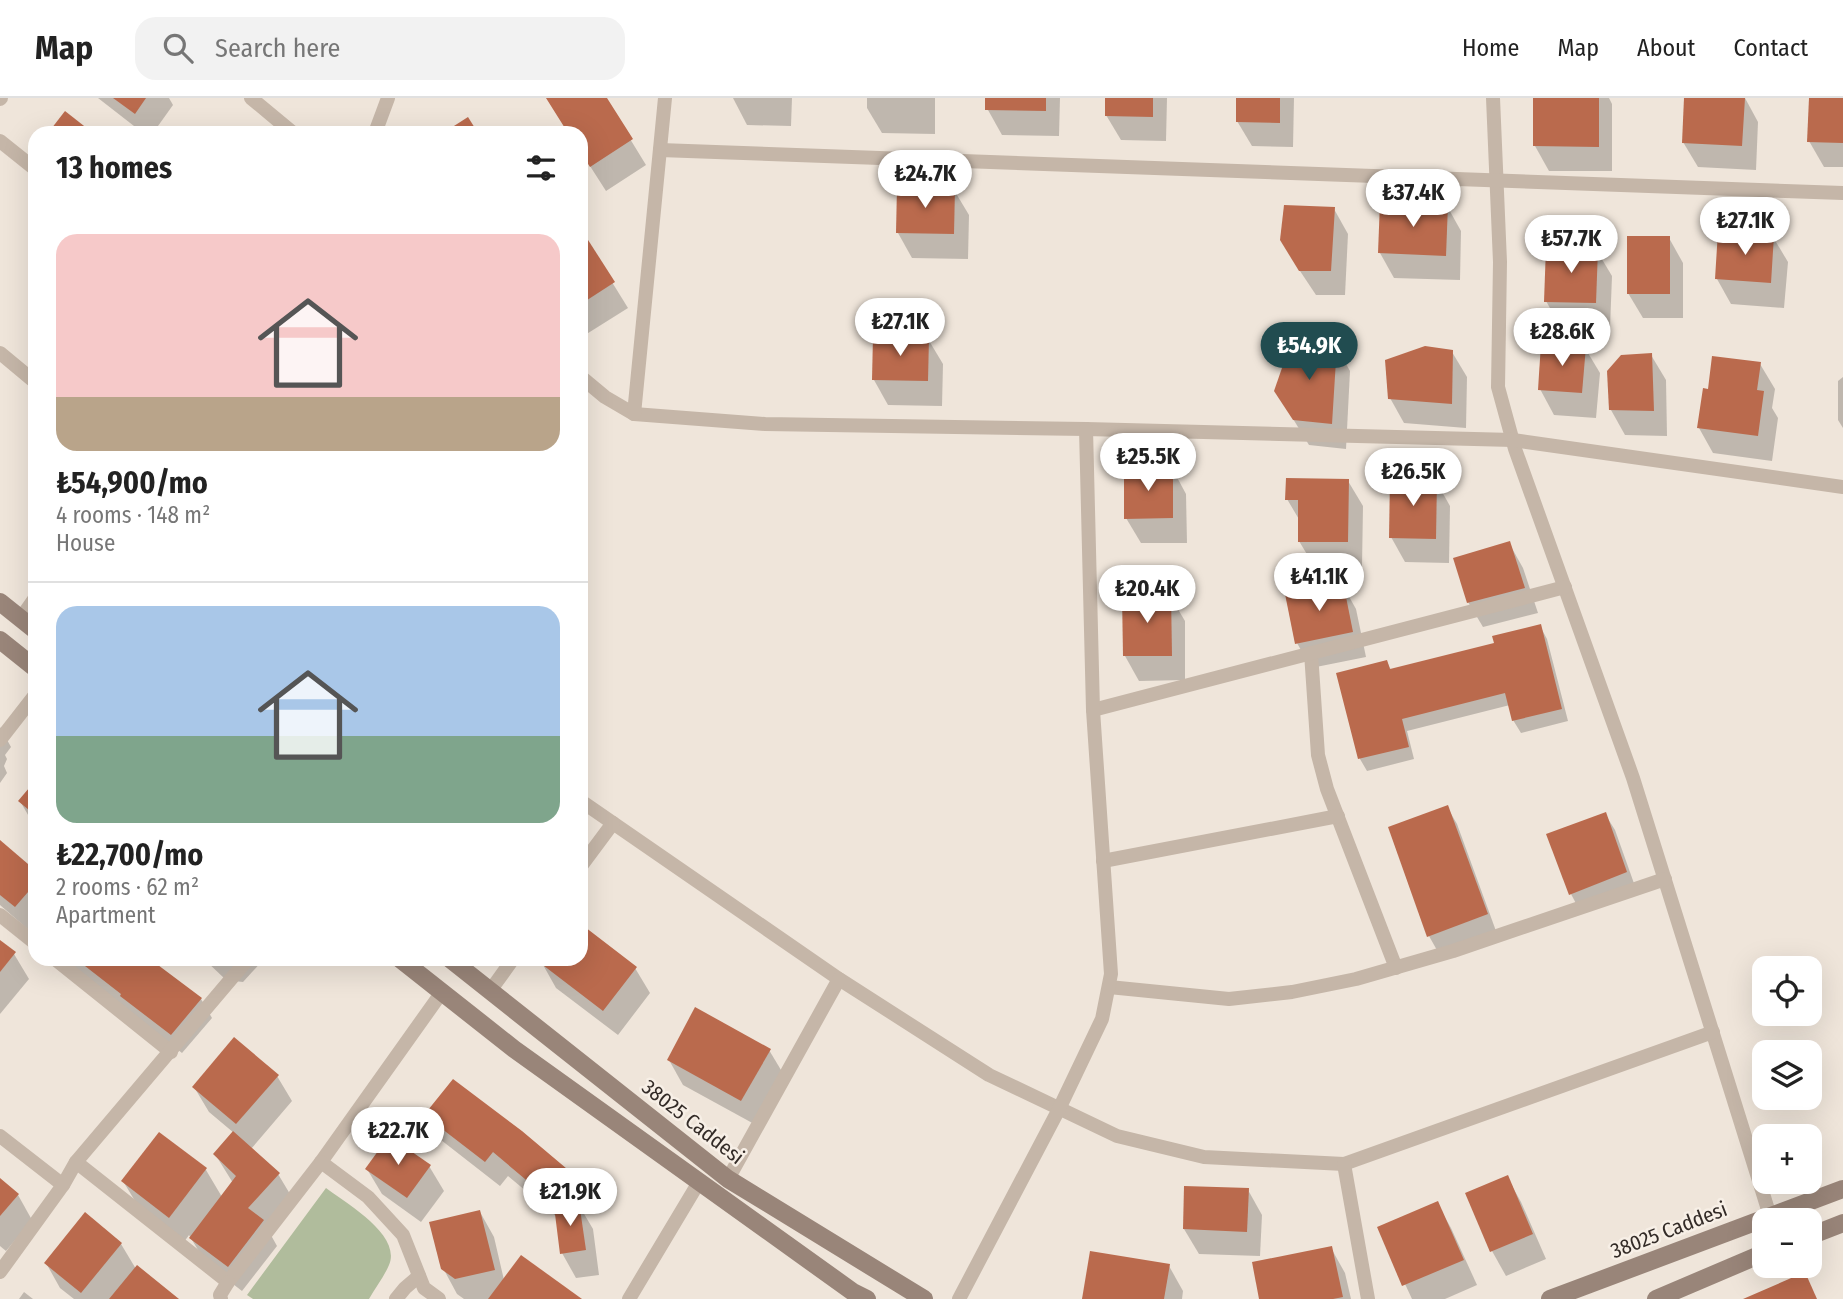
<!DOCTYPE html>
<meta charset="utf-8">
<style>
:root{--surface:#fff;--page:#f2f2f2;--text:#222;--muted:#767676;--line:#e0e0e0;--accent:#214c50}
body{margin:0;font-family:"Fira Sans Condensed",sans-serif;background:var(--page);color:var(--text);height:100vh;display:flex;flex-direction:column;font-size:26px;white-space:nowrap}
*{box-sizing:border-box;margin:0}
p{font-size:23px;color:var(--muted)}
.icon{flex:none;width:38px;height:38px;fill:none;stroke:currentColor;stroke-width:2;stroke-linecap:round;stroke-linejoin:round}
.map{position:relative;flex:1;overflow:hidden}
.panel{position:absolute;left:28px;top:28px;width:560px;height:840px;display:flex;flex-direction:column;background:var(--surface);border-radius:21px;box-shadow:0 7px 28px #0002}
.panel>*{flex:none}
.controls{position:absolute;left:1752px;top:858px;display:grid;gap:14px}
.controls a{display:grid;place-items:center;width:70px;height:70px;border-radius:14px;background:var(--surface);box-shadow:0 7px 28px #0002;font-size:35px}
.price{position:absolute;translate:-50% -60px;padding:0 16px;border-radius:24px;background:#fff;color:#222;font-size:23px;line-height:46px;filter:drop-shadow(0 2px 4px #0008)}
.price::after{content:'';position:absolute;left:50%;top:42px;width:21px;height:16px;margin-left:-10px;background:inherit;clip-path:polygon(0 0,100% 0,50% 100%)}
.price.active{background:var(--accent);color:#fff}
ul{padding:0;list-style:none}
li{display:grid;align-content:center;gap:14px;height:371px;padding:0 28px}
li+li{border-top:2px solid var(--line)}
li span{display:grid;place-items:center;height:217px;border-radius:21px;color:#555}
li>.icon{margin-inline-start:auto}
span .icon{width:126px;height:126px;fill:#fffc;stroke-width:1}
li b{font-size:30px}
h2{display:flex;justify-content:space-between;align-items:center;height:84px;padding:0 28px;font-size:30px}
header{display:flex;align-items:center;gap:42px;box-sizing:border-box;height:98px;padding:0 35px;background:var(--surface);border-bottom:2px solid var(--line)}
header strong{font-size:33px}
nav{display:flex;gap:38px;margin-inline-start:auto;font-size:24px}
.search{width:490px;height:63px;background:var(--page);display:flex;align-items:center;gap:18px;box-sizing:border-box;padding:0 24px;border-radius:21px;color:var(--muted);font-size:26px}
.map>svg:first-child{display:block}
.green{fill:#b0bc9c}
.shadow{fill:#0003}
.building{fill:#ba6a4d}
.lines{fill:none;stroke-linecap:round;stroke-linejoin:round}
.minor{stroke:#c5b6a8;stroke-width:14}
.secondary{stroke:#998579;stroke-width:18}
.labels{text-anchor:middle;dominant-baseline:central;stroke-width:5;stroke-linejoin:round;paint-order:stroke}
.street-label{font-size:21px;fill:#332b27;stroke:#f7efe6}
</style>
<header>
<strong>Map</strong>
<div class="search"><svg class="icon" aria-label="search" viewBox="0 0 24 24"><circle cx="10" cy="10" r="6"/><path d="M15 15l6 6"/></svg>Search here</div>
<nav><a>Home</a><a>Map</a><a>About</a><a>Contact</a></nav>
</header>
<div class="map">
<svg width="1843" height="1201" viewBox="0 0 1843 1201">
<rect width="100%" height="100%" fill="#efe5da"/>
<path class="green" d="M326 1090C346 1105 402 1137 389 1167 384 1179 375 1190 369 1201H253L247 1197Z"/>
<g class="shadow">
<path d="M98 0H169L173 7 153 35H143Z"/>
<path d="M552 0H605L646 67 606 93 581 54V35H568Z"/>
<path d="M733 0H792L791 28 747 27Z"/>
<path d="M867 0H935V36L882 35 867 10Z"/>
<path d="M988 0H1060L1059 38 1002 37 988 12Z"/>
<path d="M1107 0H1167L1166 43 1121 42 1106 17Z"/>
<path d="M1238 0H1294L1293 49 1252 48 1237 23Z"/>
<path d="M1535 0H1609L1612 6V73H1549L1535 48Z"/>
<path d="M1685 0H1745L1758 24 1756 72 1698 69 1683 44Z"/>
<path d="M1811 0H1843V69H1824L1809 43Z"/>
<path d="M954 92 969 117 968 161 912 160 898 135Z"/>
<path d="M1447 108 1461 133 1460 182 1394 180 1380 155Z"/>
<path d="M1334 111 1348 136 1345 197H1316L1296 167Z"/>
<path d="M581 134 628 210 585 237 581 231Z"/>
<path d="M1773 139 1788 164 1784 210 1731 206 1717 181Z"/>
<path d="M1669 140 1683 165V220H1643L1628 195Z"/>
<path d="M1597 153 1612 178 1610 230 1560 228 1546 203Z"/>
<path d="M928 241 943 266 942 308 888 307 874 282Z"/>
<path d="M1336 248 1350 273 1346 351 1309 347 1276 293Z"/>
<path d="M1585 250 1600 275 1596 320 1554 317 1540 291Z"/>
<path d="M1452 254 1467 279 1466 330 1404 325 1390 300Z"/>
<path d="M1651 257 1666 282 1667 338 1625 337 1611 312Z"/>
<path d="M1760 266 1775 291 1772 310 1778 320 1772 363 1713 355 1699 330Z"/>
<path d="M1843 279V330L1838 322V283Z"/>
<path d="M1172 370 1186 396 1187 445H1141L1126 420Z"/>
<path d="M1348 383 1363 408 1362 469 1314 468 1299 443 1300 423 1287 401Z"/>
<path d="M1436 383 1450 408 1449 465 1405 464 1391 439Z"/>
<path d="M1509 445 1523 470 1538 515 1483 529 1468 504Z"/>
<path d="M1342 486 1356 511 1366 559 1311 570 1297 545Z"/>
<path d="M1170 498 1185 523V582L1139 583 1125 558Z"/>
<path d="M1540 528 1547 541 1568 623 1521 635 1513 622 1510 607 1407 633 1414 661 1367 673 1360 661 1338 576 1387 564 1391 572 1496 546Z"/>
<path d="M0 629 11 649 5 657 7 661 4 668 7 675 0 685Z"/>
<path d="M35 685V729L20 703Z"/>
<path d="M1447 709 1457 726 1496 833 1438 854 1429 838Z"/>
<path d="M1605 716 1615 732 1636 791 1580 813 1571 796Z"/>
<path d="M0 744 35 774V827L30 833 0 807Z"/>
<path d="M581 828 635 870 650 895 618 937 556 890 542 865 544 861H581Z"/>
<path d="M0 844 14 856 29 881 0 916Z"/>
<path d="M65 861H147L201 901 212 920 182 955Z"/>
<path d="M204 861H264L243 884 226 882Z"/>
<path d="M769 952 784 977 756 1027 683 987 669 962Z"/>
<path d="M277 978 292 1003 251 1051 278 1076 293 1101 267 1130 277 1148 242 1193 206 1165 189 1137 184 1144 138 1108 123 1083 159 1036 206 1072 222 1099 233 1085 215 1056 234 1035 209 1014 194 989Z"/>
<path d="M426 1017 572 1077 586 1102 580 1109 593 1131 599 1177 576 1180 562 1155 557 1119 508 1078 500 1088 441 1042Z"/>
<path d="M429 1068 444 1093 421 1124 382 1096 367 1071Z"/>
<path d="M1507 1079 1521 1104 1546 1161 1506 1178 1492 1153Z"/>
<path d="M0 1082 18 1097 32 1122 6 1153 0 1148Z"/>
<path d="M1248 1092 1262 1117 1260 1158 1199 1156 1184 1131Z"/>
<path d="M1437 1105 1451 1130 1477 1187 1445 1201H1412L1379 1130Z"/>
<path d="M480 1114 494 1139 504 1182 579 1201H464L457 1196 443 1170Z"/>
<path d="M121 1146 136 1171 174 1201H74L60 1190 46 1165Z"/>
<path d="M1331 1150 1345 1175 1351 1201H1261Z"/>
<path d="M1169 1168 1183 1193 1182 1201H1084Z"/>
<path d="M24 1194 33 1201H19Z"/>
</g>
<g class="building">
<path d="M113 0H146L135 16Z"/>
<path d="M546 0H607L633 41 590 69 581 55V35H568Z"/>
<path d="M985 0H1046V13L985 12Z"/>
<path d="M1105 0H1153V19L1105 18Z"/>
<path d="M1236 0H1280V25L1236 24Z"/>
<path d="M1533 0H1599V49L1533 48Z"/>
<path d="M1684 0H1745L1742 48 1682 45Z"/>
<path d="M1809 0H1843V45L1807 44Z"/>
<path d="M65 13 93 35H48Z"/>
<path d="M468 19 478 35H443Z"/>
<path d="M897 89 955 90 954 136 896 135Z"/>
<path d="M1380 104 1448 106 1446 158 1378 155Z"/>
<path d="M1284 107 1335 109 1331 173H1299L1280 142Z"/>
<path d="M581 131 615 184 581 206Z"/>
<path d="M1718 133 1774 137 1771 185 1715 181Z"/>
<rect x="1627" y="138" width="43" height="58"/>
<path d="M1546 149 1598 151 1596 205 1544 204Z"/>
<path d="M873 238 929 239 928 283 872 282Z"/>
<path d="M1291 244 1337 246 1332 326 1293 322 1274 293Z"/>
<path d="M1541 245 1586 248 1582 295 1538 292Z"/>
<path d="M1425 248 1453 252 1452 306 1388 301 1385 262Z"/>
<path d="M1652 255 1654 313 1609 312 1607 273 1621 257Z"/>
<path d="M1712 258 1761 264 1757 292 1764 293 1758 338 1697 330 1703 290 1708 291Z"/>
<path d="M1124 369H1173V420L1124 421Z"/>
<path d="M1286 380 1349 381 1348 444H1298V402H1285Z"/>
<path d="M1390 380 1437 381 1436 441 1389 440Z"/>
<path d="M1510 443 1525 490 1467 505 1453 460Z"/>
<path d="M1343 484 1353 534 1295 546 1285 496Z"/>
<path d="M1171 496 1172 558H1123L1122 497Z"/>
<path d="M1541 526 1562 611 1512 623 1505 595 1402 621 1409 649 1358 661 1336 575 1387 562 1390 571 1494 545 1492 538Z"/>
<path d="M35 683V717L18 703Z"/>
<path d="M1448 707 1488 816 1427 839 1388 729Z"/>
<path d="M1606 714 1627 774 1569 797 1546 736Z"/>
<path d="M0 742 35 772V786L15 809 0 797Z"/>
<path d="M581 826 637 869 603 913 535 861H581Z"/>
<path d="M0 842 16 854 0 874Z"/>
<path d="M76 861H150L202 900 171 937 120 898 121 896Z"/>
<path d="M695 909 771 951 741 1003 667 962Z"/>
<path d="M234 939 279 977 236 1026 192 989Z"/>
<path d="M453 981 522 1033 573 1076 550 1102 493 1054 485 1064 424 1017Z"/>
<path d="M233 1033 280 1075 248 1110 264 1122 228 1169 189 1140 236 1078 213 1056Z"/>
<path d="M159 1034 207 1070 169 1120 121 1083Z"/>
<path d="M389 1038 431 1067 407 1100 365 1071Z"/>
<path d="M1508 1077 1533 1136 1490 1154 1465 1095Z"/>
<path d="M0 1080 19 1096 0 1118Z"/>
<path d="M1184 1088 1249 1090 1247 1134 1183 1131Z"/>
<path d="M1438 1103 1464 1162 1402 1188 1377 1129Z"/>
<path d="M579 1104 586 1152 560 1156 554 1108Z"/>
<path d="M480 1112 495 1172 455 1181 441 1171 429 1124Z"/>
<path d="M85 1114 122 1145 81 1195 44 1165Z"/>
<path d="M1332 1148 1343 1199 1333 1201H1259L1252 1164Z"/>
<path d="M1090 1153 1170 1166 1164 1201H1082Z"/>
<path d="M521 1157 582 1201H488Z"/>
<path d="M137 1167 179 1201H109Z"/>
<path d="M1805 1174 1817 1201H1743Z"/>
</g>
<g class="lines">
<g class="minor">
<path d="M251 0 293 35"/>
<path d="M1493 0 1500 164 1498 289 1515 351 1633 680 1770 1118"/>
<path d="M0 1 1 0"/>
<path d="M375 35 388 0"/>
<path d="M0 43 35 71"/>
<path d="M660 52 1843 95"/>
<path d="M0 255 35 284"/>
<path d="M581 279 605 299 634 316 765 326 1086 331 1513 342 1843 389"/>
<path d="M634 316 665 0"/>
<path d="M21 520 35 500"/>
<path d="M1311 555 1318 657 1327 691 1396 870"/>
<path d="M1093 612 1565 489"/>
<path d="M0 642 35 597"/>
<path d="M581 703 839 881 989 977 1117 1038 1204 1059 1344 1066 1713 934"/>
<path d="M1103 763 1338 718"/>
<path d="M581 768 613 725"/>
<path d="M0 817 35 845"/>
<path d="M55 861 171 954"/>
<path d="M1109 889 1229 901 1292 894 1356 881 1453 853 1665 781"/>
<path d="M490 893 513 861"/>
<path d="M0 1038 63 1087"/>
<path d="M76 1064 228 1184 321 1064 442 894"/>
<path d="M321 1064 368 1099 403 1137 424 1190 439 1201"/>
<path d="M1344 1066 1368 1201"/>
<path d="M728 1081 839 881"/>
<path d="M0 1174 63 1087 76 1064 248 861"/>
<path d="M221 1201 220 1197 228 1184"/>
<path d="M396 1201 405 1190 419 1178"/>
<path d="M629 1201 699 1084"/>
<path d="M959 1201 1059 1011 1102 921 1111 876 1093 612 1086 331"/>
</g>
<g class="secondary">
<path d="M0 504 35 532"/>
<path d="M0 542 35 570"/>
<path d="M400 861 514 951 853 1194 867 1201"/>
<path d="M450 861 728 1081 924 1201"/>
<path d="M1810 1138 1843 1125"/>
<path d="M1550 1201 1843 1091"/>
<path d="M1656 1201 1764 1155"/>
</g>
</g>
<g class="labels">
<g class="street-label">
<text transform="translate(693 1024) rotate(38)">38025 Caddesi</text>
<text transform="translate(1669 1132) rotate(-21)">38025 Caddesi</text>
</g>
</g>
</svg>
<div class="controls">
<a><svg class="icon" aria-label="locate" viewBox="0 0 24 24"><circle cx="12" cy="12" r="6"/><path d="M12 2v4M12 18v4M2 12h4M18 12h4"/></svg></a>
<a><svg class="icon" aria-label="layers" viewBox="0 0 24 24"><path d="M12 4l9 5-9 5-9-5zM3 14l9 5 9-5"/></svg></a>
<a>+</a>
<a>−</a>
</div>
<b class="price" style="left:925px;top:112px">₺24.7K</b>
<b class="price" style="left:1413px;top:131px">₺37.4K</b>
<b class="price" style="left:1745px;top:159px">₺27.1K</b>
<b class="price" style="left:1571px;top:177px">₺57.7K</b>
<b class="price" style="left:900px;top:260px">₺27.1K</b>
<b class="price" style="left:1562px;top:270px">₺28.6K</b>
<b class="price active" style="left:1309px;top:284px">₺54.9K</b>
<b class="price" style="left:1148px;top:395px">₺25.5K</b>
<b class="price" style="left:1413px;top:410px">₺26.5K</b>
<b class="price" style="left:1319px;top:515px">₺41.1K</b>
<b class="price" style="left:1147px;top:527px">₺20.4K</b>
<b class="price" style="left:398px;top:1069px">₺22.7K</b>
<b class="price" style="left:570px;top:1130px">₺21.9K</b>
<section class="panel">
<h2>13 homes<svg class="icon" aria-label="filters" viewBox="0 0 24 24"><path d="M4 7h16M4 17h16"/><circle cx="9" cy="7" r="2"/><circle cx="15" cy="17" r="2"/></svg></h2>
<ul>
<li><span style="background:linear-gradient(#f6c9c9 75%,#b9a48a 0)"><svg class="icon" aria-label="home" viewBox="0 0 24 24"><path d="M3 11l9-7 9 7M6 9v11h12V9"/></svg></span><div><b>₺54,900/mo</b><p>4 rooms · 148 m²</p><p>House</p></div></li>
<li><span style="background:linear-gradient(#a9c7e8 60%,#7fa58c 0)"><svg class="icon" aria-label="home" viewBox="0 0 24 24"><path d="M3 11l9-7 9 7M6 9v11h12V9"/></svg></span><div><b>₺22,700/mo</b><p>2 rooms · 62 m²</p><p>Apartment</p></div></li>
</ul>
</section>
</div>
